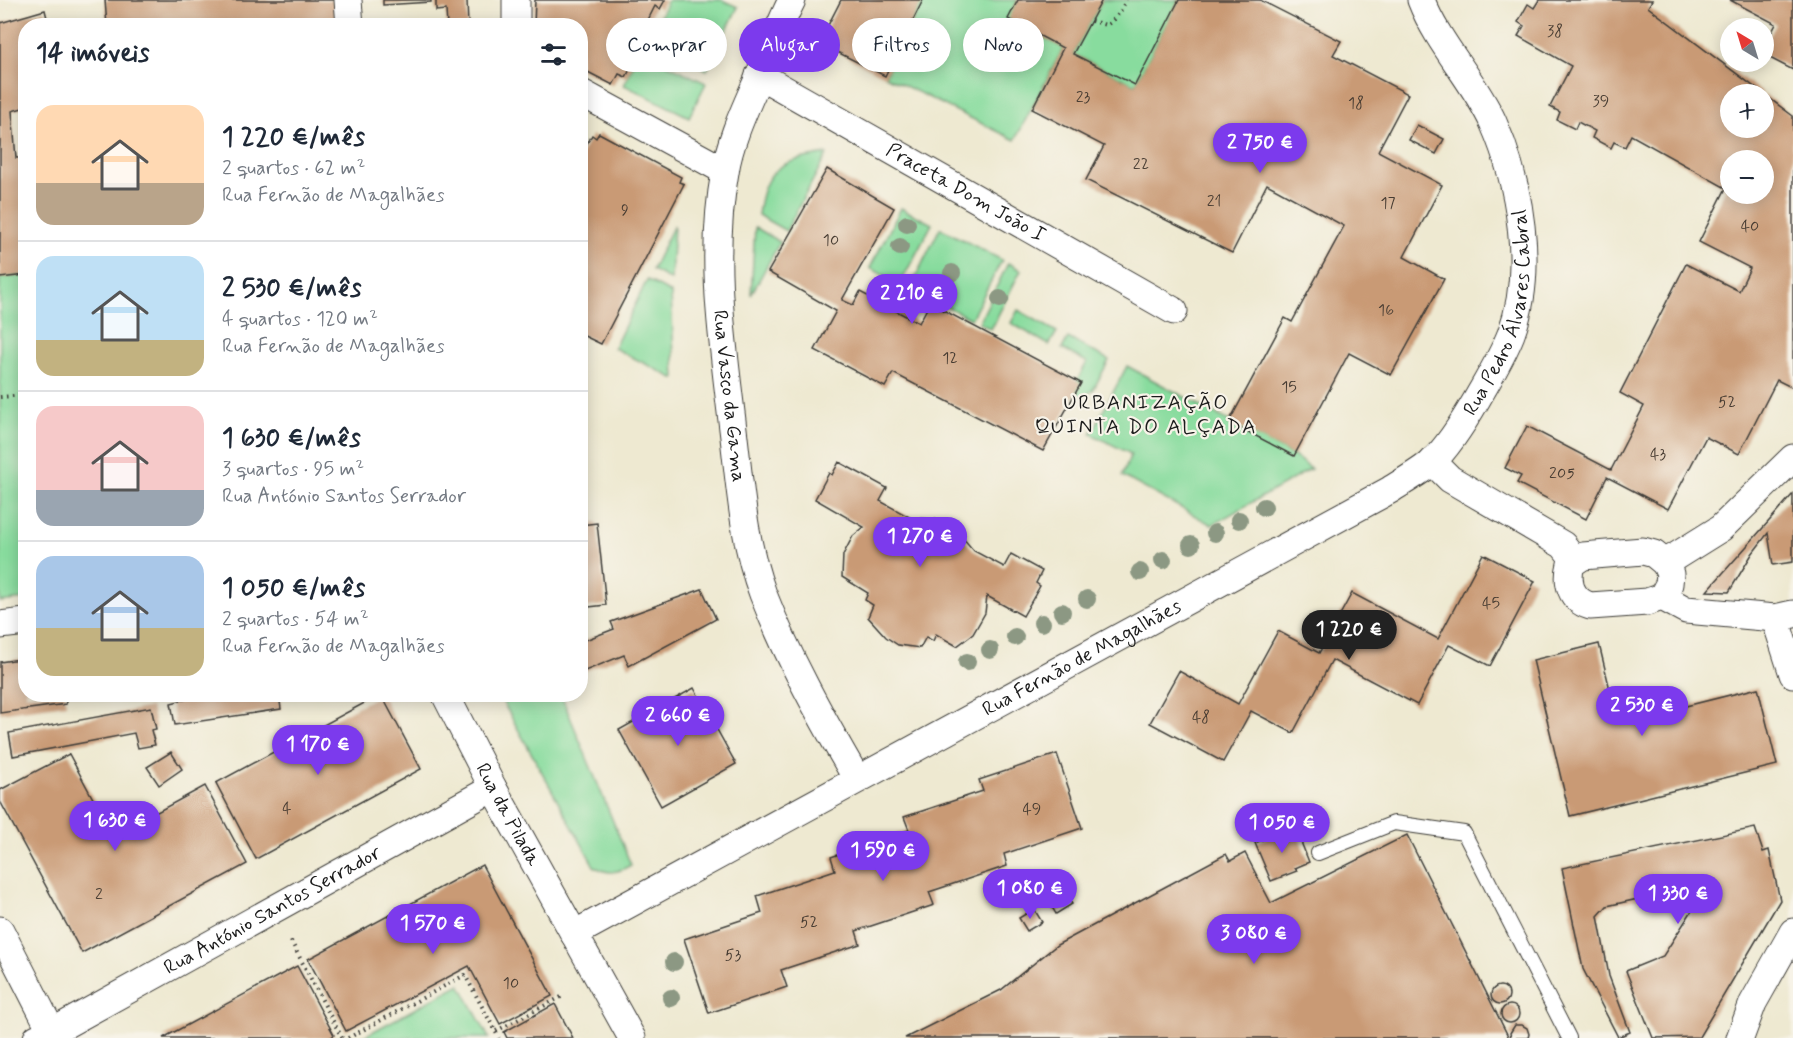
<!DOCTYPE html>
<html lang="pt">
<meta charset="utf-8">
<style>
:root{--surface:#fff;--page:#f2f2f3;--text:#1f2937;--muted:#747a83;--line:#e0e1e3;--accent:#7c3aed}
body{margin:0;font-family:Mynerve,sans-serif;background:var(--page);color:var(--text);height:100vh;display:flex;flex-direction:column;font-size:22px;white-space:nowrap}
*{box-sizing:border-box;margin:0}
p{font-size:20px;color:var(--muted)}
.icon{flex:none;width:33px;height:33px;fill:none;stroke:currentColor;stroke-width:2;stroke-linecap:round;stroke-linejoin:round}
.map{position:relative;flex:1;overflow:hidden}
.side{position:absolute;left:18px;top:18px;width:570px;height:684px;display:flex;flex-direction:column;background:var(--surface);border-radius:24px;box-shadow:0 3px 15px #0003}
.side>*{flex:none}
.hud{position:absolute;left:606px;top:18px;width:570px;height:54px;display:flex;gap:12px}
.needle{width:39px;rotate:322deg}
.tools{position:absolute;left:1720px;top:18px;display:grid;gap:12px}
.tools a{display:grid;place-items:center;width:54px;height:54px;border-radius:50%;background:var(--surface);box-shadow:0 3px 15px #0003;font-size:30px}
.price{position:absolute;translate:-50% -51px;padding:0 14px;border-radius:21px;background:var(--accent);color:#fff;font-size:20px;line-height:39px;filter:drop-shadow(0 2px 3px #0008)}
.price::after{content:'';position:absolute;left:50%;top:36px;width:18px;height:14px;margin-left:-9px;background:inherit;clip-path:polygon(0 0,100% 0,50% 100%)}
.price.current{background:#222;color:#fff}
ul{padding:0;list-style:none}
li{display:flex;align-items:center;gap:18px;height:150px;padding:0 18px}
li+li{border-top:2px solid var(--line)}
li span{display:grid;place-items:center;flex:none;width:168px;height:120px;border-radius:18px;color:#555}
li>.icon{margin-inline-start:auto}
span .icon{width:72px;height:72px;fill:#fffc;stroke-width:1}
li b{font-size:26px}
h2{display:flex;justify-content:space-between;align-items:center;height:72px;padding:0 18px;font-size:26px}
.pill{padding:0 21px;border-radius:27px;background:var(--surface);box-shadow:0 3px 15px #0003;font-size:21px;line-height:54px}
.pill.current{background:var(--accent);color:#fff}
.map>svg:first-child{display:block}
.green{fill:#88dc9e;stroke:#527c5d;stroke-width:1.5}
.building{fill:#c99a74;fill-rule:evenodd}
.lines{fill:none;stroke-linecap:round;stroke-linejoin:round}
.lane-casing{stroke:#3c3b37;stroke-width:16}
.street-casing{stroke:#3c3b37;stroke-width:29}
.path{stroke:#3c3b37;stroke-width:4;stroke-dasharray:1.5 4.5;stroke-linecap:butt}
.lane{stroke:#fff;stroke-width:14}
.street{stroke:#fff;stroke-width:27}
.tree{fill:#8c9883}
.labels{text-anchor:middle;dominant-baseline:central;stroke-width:4.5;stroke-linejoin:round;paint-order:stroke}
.number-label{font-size:16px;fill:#473c32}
.street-label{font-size:20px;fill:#1c1c1c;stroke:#f7f3e8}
.neighbourhood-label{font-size:21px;letter-spacing:1.5px;fill:#1c1c1c;stroke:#f7f3e8}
</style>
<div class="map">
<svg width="1793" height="1038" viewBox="0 0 1793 1038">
<rect width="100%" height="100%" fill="#f7f3e8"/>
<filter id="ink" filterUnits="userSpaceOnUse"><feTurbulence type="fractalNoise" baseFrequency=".0167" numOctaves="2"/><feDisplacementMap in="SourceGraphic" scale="12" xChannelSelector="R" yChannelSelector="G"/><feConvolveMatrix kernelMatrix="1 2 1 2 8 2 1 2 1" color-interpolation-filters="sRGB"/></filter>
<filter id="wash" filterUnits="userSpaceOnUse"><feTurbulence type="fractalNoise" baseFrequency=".008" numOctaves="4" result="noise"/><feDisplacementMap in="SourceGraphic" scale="24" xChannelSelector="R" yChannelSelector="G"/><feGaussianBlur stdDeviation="1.35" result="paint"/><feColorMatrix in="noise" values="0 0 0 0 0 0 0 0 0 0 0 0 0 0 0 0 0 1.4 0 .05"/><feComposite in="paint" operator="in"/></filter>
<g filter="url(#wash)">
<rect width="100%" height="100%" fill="#eee9d1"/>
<g class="green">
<path d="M668 0H722L738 7 707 70 648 41Z"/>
<path d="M923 0H1018L1009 19 1063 48 1015 140 885 76Z"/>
<path d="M1102 0H1179L1135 85 1073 54Z"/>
<path d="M640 51 706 83 689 117 624 85Z"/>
<path d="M827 154 786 231 758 215C764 166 782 161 827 154Z"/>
<path d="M901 208 932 224 900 284 870 268Z"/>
<path d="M674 225 671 280 652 270Z"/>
<path d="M755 227 780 242 751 295Z"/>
<path d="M940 228 1002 260 971 319 910 288Z"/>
<path d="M1008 263 1021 270 991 329 979 323Z"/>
<path d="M25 275V599L0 602V278Z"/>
<path d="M647 280 671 293 675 379 614 348Z"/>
<path d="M1018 310 1057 332 1049 345 1011 323Z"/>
<path d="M1068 338 1109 360 1093 390 1084 397 1074 396 1080 383 1077 381 1087 362 1062 349Z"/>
<path d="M1127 366 1294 456 1311 469 1212 525 1122 476 1131 454 1091 434Z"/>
<path d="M499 695H561L631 865C617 873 608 875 594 866Z"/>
<path d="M460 984 489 1038H361Z"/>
</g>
<g id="blocks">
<g class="building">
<path d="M105 0H336L337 26H107Z"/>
<path d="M383 0H431V2L383 5Z"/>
<path d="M436 0H467L468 26H447L446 10 436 11Z"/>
<path d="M535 0H665L660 9 655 6 644 28 650 32 626 77 619 74 613 85 580 68V26H534Z"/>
<path d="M841 0H923L885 76 819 43Z"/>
<path d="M1018 0H1102L1073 54 1135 85 1179 0H1260L1341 41 1333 55 1408 94 1378 151 1442 185 1404 257 1444 279 1391 375 1349 353 1294 456 1229 422 1285 318 1292 322 1344 226 1267 184 1232 253 1086 180 1104 146 1032 109 1063 48 1008 19Z"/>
<path d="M1539 0H1652L1648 7 1793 116V388L1777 380 1739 454 1706 437 1668 509 1607 477 1586 519 1517 483 1521 476 1505 468 1527 426 1611 470 1644 406 1620 393 1686 264 1739 291 1750 268 1699 242 1726 188 1631 135 1625 147 1614 142 1611 148 1592 138 1595 131 1578 122 1575 129 1557 120 1560 112 1550 107 1571 66 1518 36 1524 26 1518 22 1528 4 1534 8ZM1731 94H1764V128H1731ZM1731 160H1764V194H1731Z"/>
<path d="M1730 0H1793V70L1764 55V47L1776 24Z"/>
<path d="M45 10 49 26H26V107L12 111 16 158H26V275L0 278V23Z"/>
<path d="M1417 125 1444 139 1436 154 1409 140Z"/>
<path d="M599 133 681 177 679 182 684 184 601 344 580 334V156L592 135 596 138Z"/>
<path d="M827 169 894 208 842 300 853 305 860 292 919 323 930 303 1081 383 1043 451 893 373 885 387 815 350 836 311 768 272Z"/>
<path d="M839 462 887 488 880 501 911 518 935 519 957 531 974 551 1004 567 1011 554 1042 571 1036 583 1040 586 1023 616 987 596 985 613 973 634 957 646 936 634 933 641 926 637 920 648 898 645 886 637 868 617 873 605 865 600 868 593 842 577 843 555 853 536 864 527 815 499 829 473 832 475Z"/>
<path d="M1793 494V562L1773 565 1768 533 1752 554 1729 592 1707 591Z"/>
<path d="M597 523 606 605 580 608V525Z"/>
<path d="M1483 554 1535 581 1490 666 1449 645 1417 705 1332 660 1293 733 1251 711 1223 762 1150 723 1179 671 1238 704 1278 631 1319 653 1352 593 1438 639Z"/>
<path d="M702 589 716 619 629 666 624 655 580 673V642L614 629 611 622Z"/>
<path d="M1599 644 1618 723 1758 688 1777 765 1570 816 1533 660Z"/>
<path d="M26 658V694H65L66 704 0 713V662Z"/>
<path d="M694 688 736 764 661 806 619 730Z"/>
<path d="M207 694H279L281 709 175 725 171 703Z"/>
<path d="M381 694 421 769 256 859 216 783Z"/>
<path d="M151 707 156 729 151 730 155 745 138 748 134 733 13 756 9 733Z"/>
<path d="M171 752 182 769 159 785 147 767Z"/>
<path d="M69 754 113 836 205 786 247 864 82 953 0 801V790Z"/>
<path d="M1057 754 1082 828 1004 854 1007 866 929 892 934 905 856 931 860 944 781 970 787 987 709 1013 684 939 762 913 757 896 835 870 831 857 909 830 904 817 983 791 979 780Z"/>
<path d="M1290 828 1294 839 1299 837 1309 862 1295 868 1297 871 1271 881 1255 843Z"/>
<path d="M1755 828 1763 852 1769 850 1780 900 1699 1037 1653 1038 1626 971 1663 956 1695 906 1691 887 1607 906 1598 916 1609 976 1630 1032 1618 1037 1583 969 1562 868Z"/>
<path d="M1407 835 1509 1038H905L1001 990 1057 945 1226 854 1230 861 1245 853 1271 903Z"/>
<path d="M482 865 552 996 500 1024 469 966 346 1031 308 959Z"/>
<path d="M1064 891 1072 904 1056 914 1048 900Z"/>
<path d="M1034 909 1042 922 1027 931 1019 918Z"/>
<path d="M297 966 334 1035 330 1038H163Z"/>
<circle cx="1500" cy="995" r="9"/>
<path d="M555 1004 573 1038H507L504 1032Z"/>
<circle cx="1510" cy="1014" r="9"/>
<path d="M1515 1025H1522L1527 1028 1529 1034 1528 1038H1511L1510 1033Z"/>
</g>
</g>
</g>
<g filter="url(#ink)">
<use href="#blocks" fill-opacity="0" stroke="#3c3b37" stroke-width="1.5"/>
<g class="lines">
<defs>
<path id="lane" d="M1318 853 1394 823 1464 833 1569 1038"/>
<g id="street">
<path d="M348 0 350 26"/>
<path d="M516 0V26"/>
<path id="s1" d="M792 0C779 26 769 52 758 79 745 109 730 140 725 172 709 258 723 344 733 429 740 485 743 541 763 594 788 658 822 719 857 779"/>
<path id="s2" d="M759 75 1174 311"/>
<path d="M580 92 725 171"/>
<path d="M1432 461 1450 479 1563 545 1575 560"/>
<path d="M1665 563 1721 528 1793 458"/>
<path d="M1662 597 1669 584 1670 574 1665 563 1654 554 1643 551 1583 556 1571 564C1566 583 1571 600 1590 606L1647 602 1662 597 1686 610 1775 618 1793 614"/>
<path d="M1775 618 1793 674"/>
<path d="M0 625 26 622"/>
<path id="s3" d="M445 694 493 788 632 1038"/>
<path d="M0 930 52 1032"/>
<path id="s4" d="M574 934 1390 490C1404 481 1420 472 1432 462 1448 447 1466 418 1477 399 1489 378 1502 357 1511 334 1535 270 1520 183 1493 122 1473 79 1438 44 1421 0"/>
<path id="s5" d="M37 1038 52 1032 493 788"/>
<path d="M1740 1038 1753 1003 1793 932"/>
</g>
</defs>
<use href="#lane" class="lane-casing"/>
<use href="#street" class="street-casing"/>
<g class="path">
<path d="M1091 21 1106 25C1117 19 1121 11 1126 0"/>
<path d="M0 397 26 395"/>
<path d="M291 941 342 1038"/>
<path d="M496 1031 565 995"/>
<path d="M348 1038 465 975 499 1038"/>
</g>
<use href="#lane" class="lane"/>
<use href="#street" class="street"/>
</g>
<g class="tree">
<circle cx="697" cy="55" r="9"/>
<circle cx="907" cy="224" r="9"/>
<circle cx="900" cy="247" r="9"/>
<circle cx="952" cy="273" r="9"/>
<circle cx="1000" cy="299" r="9"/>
<circle cx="1264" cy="507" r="9"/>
<circle cx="1239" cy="520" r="9"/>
<circle cx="1215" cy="533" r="9"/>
<circle cx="1191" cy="545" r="9"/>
<circle cx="1163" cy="560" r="9"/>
<circle cx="1140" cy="572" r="9"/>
<circle cx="1087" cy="599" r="9"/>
<circle cx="1062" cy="612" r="9"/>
<circle cx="1042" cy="623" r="9"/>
<circle cx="1015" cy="637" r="9"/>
<circle cx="990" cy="650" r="9"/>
<circle cx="967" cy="662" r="9"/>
<circle cx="674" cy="962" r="9"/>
<circle cx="671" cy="998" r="9"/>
</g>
</g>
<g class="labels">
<g class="number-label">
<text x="1555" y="31">38</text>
<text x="1083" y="97">23</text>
<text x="1601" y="101">39</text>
<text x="1356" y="103">18</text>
<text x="1141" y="164">22</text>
<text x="1214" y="201">21</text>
<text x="1388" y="203">17</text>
<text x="625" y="210">9</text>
<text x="1750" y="226">40</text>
<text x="831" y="240">10</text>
<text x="1386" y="310">16</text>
<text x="950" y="358">12</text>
<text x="1289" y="387">15</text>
<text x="1727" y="402">52</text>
<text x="1658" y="454">43</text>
<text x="1562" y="473">205</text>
<text x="1491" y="603">45</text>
<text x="1201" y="717">48</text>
<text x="287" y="808">4</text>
<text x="1032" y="809">49</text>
<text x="99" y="894">2</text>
<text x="809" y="922">52</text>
<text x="733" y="955">53</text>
<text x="511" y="983">10</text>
</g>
<g class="street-label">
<text stroke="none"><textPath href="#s2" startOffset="238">Praceta Dom João I</textPath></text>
<text stroke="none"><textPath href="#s4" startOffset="1148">Rua Pedro Álvares Cabral</textPath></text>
<text stroke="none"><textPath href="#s1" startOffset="410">Rua Vasco da Gama</textPath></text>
<text stroke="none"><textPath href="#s4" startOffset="578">Rua Fernão de Magalhães</textPath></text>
<text stroke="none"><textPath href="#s3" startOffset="136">Rua da Pilada</textPath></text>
<text stroke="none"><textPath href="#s5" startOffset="268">Rua António Santos Serrador</textPath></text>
</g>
<g class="neighbourhood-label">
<text x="1146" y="403">URBANIZAÇÃO<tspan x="1146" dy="24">QUINTA DO ALÇADA</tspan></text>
</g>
</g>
</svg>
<div class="tools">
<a><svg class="needle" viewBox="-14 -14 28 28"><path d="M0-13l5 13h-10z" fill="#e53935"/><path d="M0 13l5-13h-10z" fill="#747a83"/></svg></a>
<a>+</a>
<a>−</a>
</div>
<b class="price" style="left:1260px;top:174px">2 750 €</b>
<b class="price" style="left:912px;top:325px">2 210 €</b>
<b class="price" style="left:920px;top:568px">1 270 €</b>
<b class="price current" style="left:1349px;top:661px">1 220 €</b>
<b class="price" style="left:1642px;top:737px">2 530 €</b>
<b class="price" style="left:678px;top:747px">2 660 €</b>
<b class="price" style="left:318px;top:776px">1 170 €</b>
<b class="price" style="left:115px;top:852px">1 630 €</b>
<b class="price" style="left:1282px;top:854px">1 050 €</b>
<b class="price" style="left:883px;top:882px">1 590 €</b>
<b class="price" style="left:1030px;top:920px">1 080 €</b>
<b class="price" style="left:1678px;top:925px">1 330 €</b>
<b class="price" style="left:433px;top:955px">1 570 €</b>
<b class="price" style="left:1254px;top:965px">3 080 €</b>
<div class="hud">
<a class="pill">Comprar</a>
<a class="pill current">Alugar</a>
<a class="pill">Filtros</a>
<a class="pill">Novo</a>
</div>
<section class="side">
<h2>14 imóveis<svg class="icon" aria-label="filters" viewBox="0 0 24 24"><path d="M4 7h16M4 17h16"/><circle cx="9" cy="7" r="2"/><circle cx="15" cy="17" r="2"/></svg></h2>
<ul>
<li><span style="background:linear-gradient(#ffd9b3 65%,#b9a48a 0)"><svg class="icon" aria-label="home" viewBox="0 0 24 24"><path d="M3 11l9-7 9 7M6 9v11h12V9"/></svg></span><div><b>1 220 €/mês</b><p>2 quartos · 62 m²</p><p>Rua Fernão de Magalhães</p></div></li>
<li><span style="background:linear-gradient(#bfe0f5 70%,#c2b280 0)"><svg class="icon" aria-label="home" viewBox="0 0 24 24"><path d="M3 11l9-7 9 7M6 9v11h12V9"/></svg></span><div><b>2 530 €/mês</b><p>4 quartos · 120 m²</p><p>Rua Fernão de Magalhães</p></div></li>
<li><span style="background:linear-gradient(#f6c9c9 70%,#9aa5b1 0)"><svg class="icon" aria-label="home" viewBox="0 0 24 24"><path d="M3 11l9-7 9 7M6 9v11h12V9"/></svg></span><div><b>1 630 €/mês</b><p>3 quartos · 95 m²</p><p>Rua António Santos Serrador</p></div></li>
<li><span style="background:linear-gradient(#a9c7e8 60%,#c2b280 0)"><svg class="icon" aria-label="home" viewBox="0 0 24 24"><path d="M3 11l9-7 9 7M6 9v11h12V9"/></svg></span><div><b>1 050 €/mês</b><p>2 quartos · 54 m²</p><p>Rua Fernão de Magalhães</p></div></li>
</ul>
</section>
</div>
